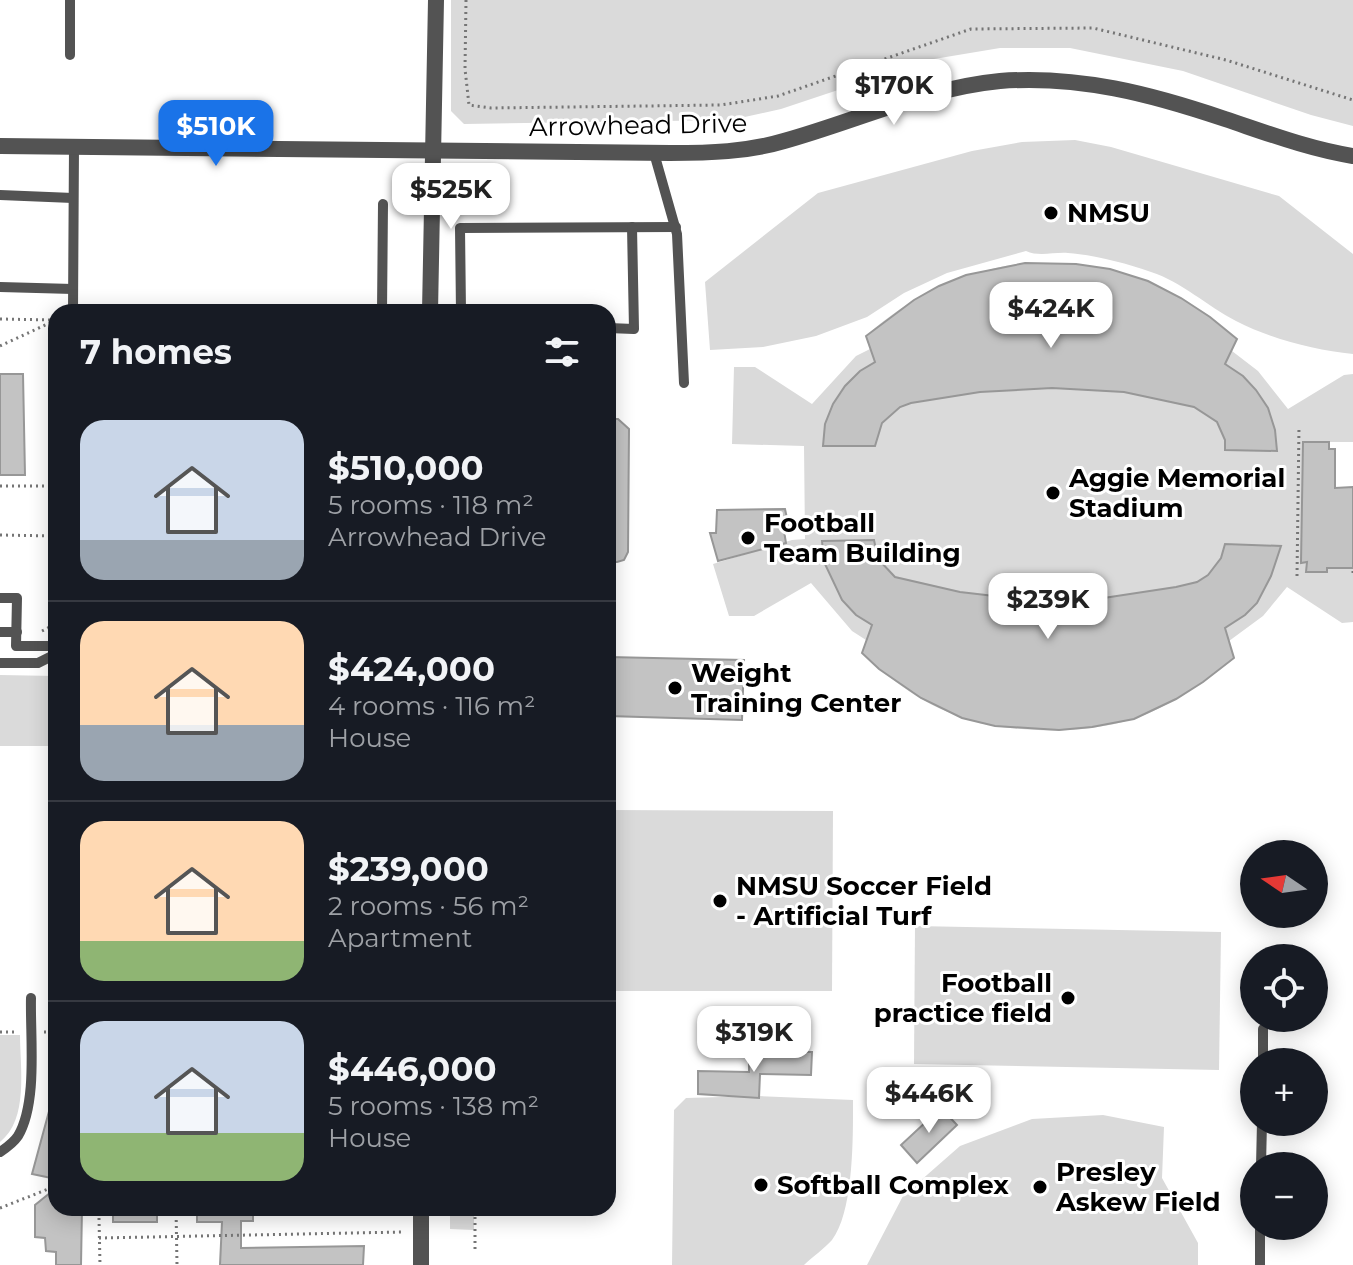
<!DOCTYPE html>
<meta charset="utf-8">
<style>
:root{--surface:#171b24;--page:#242831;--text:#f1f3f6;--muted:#9ea1a6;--line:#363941;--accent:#1a73e8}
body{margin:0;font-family:Montserrat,sans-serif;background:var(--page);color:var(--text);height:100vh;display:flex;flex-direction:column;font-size:30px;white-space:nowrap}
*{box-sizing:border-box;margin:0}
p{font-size:26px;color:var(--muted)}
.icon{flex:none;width:44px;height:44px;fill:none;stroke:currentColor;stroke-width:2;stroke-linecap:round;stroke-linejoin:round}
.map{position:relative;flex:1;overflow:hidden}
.panel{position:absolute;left:48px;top:304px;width:568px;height:912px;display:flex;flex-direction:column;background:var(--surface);border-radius:24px;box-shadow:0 4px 20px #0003}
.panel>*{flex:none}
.needle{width:52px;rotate:283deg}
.fabs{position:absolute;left:1240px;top:840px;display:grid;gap:16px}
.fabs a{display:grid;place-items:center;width:88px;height:88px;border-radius:50%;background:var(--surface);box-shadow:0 4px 20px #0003;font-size:40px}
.price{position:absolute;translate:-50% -68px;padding:0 18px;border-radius:16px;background:#fff;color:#222;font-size:26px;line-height:52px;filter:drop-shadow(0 2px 4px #0008)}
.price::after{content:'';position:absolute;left:50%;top:48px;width:24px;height:18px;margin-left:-12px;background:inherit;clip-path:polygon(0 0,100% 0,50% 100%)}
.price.current{background:var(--accent);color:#fff}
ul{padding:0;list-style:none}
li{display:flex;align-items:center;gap:24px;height:200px;padding:0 32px}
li+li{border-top:2px solid var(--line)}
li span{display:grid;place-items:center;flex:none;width:224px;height:160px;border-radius:24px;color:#555}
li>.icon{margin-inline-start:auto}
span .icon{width:96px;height:96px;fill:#fffc;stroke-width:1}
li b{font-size:34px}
h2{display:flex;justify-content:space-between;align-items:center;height:96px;padding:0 32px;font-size:34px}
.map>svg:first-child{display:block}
.green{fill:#dadada}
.building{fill:#c3c3c3;stroke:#979797;stroke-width:2}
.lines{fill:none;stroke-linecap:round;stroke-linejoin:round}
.path{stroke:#757575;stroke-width:3;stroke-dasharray:2 4;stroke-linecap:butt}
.service{stroke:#535353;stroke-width:10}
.minor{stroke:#535353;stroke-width:16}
.tertiary{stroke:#535353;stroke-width:16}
.poi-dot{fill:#000;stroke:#fff;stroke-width:3}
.labels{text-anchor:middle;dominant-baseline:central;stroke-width:6;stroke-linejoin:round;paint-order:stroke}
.street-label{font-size:26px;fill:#000;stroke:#fff}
.poi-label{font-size:26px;font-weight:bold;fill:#000;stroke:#fff;text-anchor:start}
</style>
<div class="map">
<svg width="1353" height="1265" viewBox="0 0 1353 1265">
<rect width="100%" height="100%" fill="#fff"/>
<g class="green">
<path d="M451 0H1353V126L1311 115 1183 71 1070 48H1000L928 60 781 109 731 120 464 124 451 111Z"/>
<path d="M1075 140 1111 147 1279 196 1353 254V354C1314 350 1271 339 1236 321 1207 306 1182 282 1151 272 1125 263 1095 255 1068 253 1053 252 1039 257 1026 251L947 273 904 293 867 317 816 336 763 347 710 350 705 282 818 193 972 151 1022 142Z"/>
<path d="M1017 264H1076L1148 281 1181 298 1210 317 1237 339 1232 351 1258 371 1288 409 1344 375 1353 374V442H1303L1301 562 1327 568H1353V622L1342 623 1287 587 1263 616 1229 641 1234 658C1204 682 1170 707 1133 719 1085 734 1028 733 979 723V721C934 713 895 684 862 653L866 640 852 631 811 583 754 616H729L713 564 792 540 805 539 804 446 732 444 734 367H755L812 404 856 356 870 349 866 336C909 297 959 273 1017 264Z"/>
<path d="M0 675 56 676V746H0Z"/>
<path d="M608 810 833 811 832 991H608Z"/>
<path d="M915 926 1221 932 1219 1070 914 1064Z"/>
<path d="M0 1035H20C20 1068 29 1119 0 1142Z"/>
<path d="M758 1096 853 1100C853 1136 854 1211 832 1240 824 1249 812 1257 804 1265H672L674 1110 686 1098Z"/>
<path d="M1103 1115 1164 1127 1162 1178 1198 1243V1265H867L903 1196 960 1146 1032 1119Z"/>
<path d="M450 1208H474V1230L450 1229Z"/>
</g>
<g class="building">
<path d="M1025 263 1076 264 1110 269 1148 281 1181 298 1210 317 1237 339 1225 364 1243 376 1256 390 1268 408 1275 430 1277 451 1225 450V440L1217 422 1194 407 1124 392 1052 388 980 392 911 403 900 407 882 423 875 446H823L825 424 833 404 845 386 860 371 875 362 866 336 914 300 939 286 966 275Z"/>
<path d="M0 374H23L25 475H0Z"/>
<path d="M608 419H618L629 429 628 552 624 560 617 562H608Z"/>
<path d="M1303 442H1329V449H1335V488L1353 487V568H1327V572H1306L1307 562 1301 563Z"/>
<path d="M785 509 789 528 784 531 786 543 718 561 710 533H716L717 510Z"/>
<path d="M874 540 878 559 895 577 960 592 1028 600 1097 599 1176 587 1197 582 1208 575 1221 558 1225 544 1281 546 1271 576 1257 603 1245 615 1225 628 1234 658 1203 682 1176 699 1134 719 1092 727 1059 730 995 726 962 718 921 698 879 669 862 653 872 625 856 615 842 600 824 562 822 541Z"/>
<path d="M608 657 744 660 742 720 608 716Z"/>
<path d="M749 1051 812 1052 811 1075 760 1074 759 1098 698 1094V1071L749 1072Z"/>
<path d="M51 1104H56V1179L32 1174Z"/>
<path d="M941 1108 957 1125 917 1163 901 1145Z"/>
<path d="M56 1188V1208H82L81 1265H56V1252L46 1251 45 1238 35 1237V1205Z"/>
<rect x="113" y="1208" width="44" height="14"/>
<path d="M197 1208H253V1221H241V1248L364 1246 363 1265H220L222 1222H197Z"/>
</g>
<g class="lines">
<g class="path">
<path d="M466 0 465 69 469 105 491 108 721 105 778 96 971 29 1093 28 1226 60 1353 100"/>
<path d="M0 319 52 320"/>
<path d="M0 346 56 320"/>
<path d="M0 486H52"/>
<path d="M0 535 52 536"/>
<path d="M1353 571V574"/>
<path d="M1297 576 1299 426"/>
<path d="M42 631 48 628 53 616 56 320"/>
<path d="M0 1032H16"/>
<path d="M44 1032H56"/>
<path d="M0 1208 56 1186"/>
<path d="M176 1208 177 1265"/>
<path d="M99 1218 100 1265"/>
<path d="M99 1238 402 1232"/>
<path d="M475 1249V1208"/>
</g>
<g class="service">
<path d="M70 55V0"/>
<path d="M654 153 677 234 684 383"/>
<path d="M0 195 73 198"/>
<path d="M0 287 73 289"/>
<path d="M73 312 74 146"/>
<path d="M382 312 383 204"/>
<path d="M461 312 460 228 676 227"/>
<path d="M608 328 634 329 632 227"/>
<path d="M0 598H17L16 646H56"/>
<path d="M0 632H17"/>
<path d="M0 663H38L56 654"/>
<path d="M1263 1062V1029"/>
<path d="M0 1152C6 1148 14 1142 18 1136 38 1102 30 1037 31 998"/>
<path d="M1261 1166 1262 1122"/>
<path d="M1260 1265V1226"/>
</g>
<path class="minor" d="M0 146 670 153C709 153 747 152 784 141 856 121 926 88 1000 81 1079 75 1151 94 1225 119 1267 133 1309 149 1353 156"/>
<g class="tertiary">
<path d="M430 312 436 0"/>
<path d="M421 1265V1208"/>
</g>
</g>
<g class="poi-dot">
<circle cx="1051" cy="213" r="8"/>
<circle cx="1053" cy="493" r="8"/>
<circle cx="748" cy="538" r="8"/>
<circle cx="675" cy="688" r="8"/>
<circle cx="720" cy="901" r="8"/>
<circle cx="1068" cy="998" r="8"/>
<circle cx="761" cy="1185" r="8"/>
<circle cx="1040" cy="1187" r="8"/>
</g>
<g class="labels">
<g class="street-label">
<text transform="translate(638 125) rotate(-1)">Arrowhead Drive</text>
</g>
<g class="poi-label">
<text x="1067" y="213">NMSU</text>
<text x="1069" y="478">Aggie Memorial<tspan x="1069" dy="30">Stadium</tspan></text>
<text x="764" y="523">Football<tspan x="764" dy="30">Team Building</tspan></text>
<text x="691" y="673">Weight<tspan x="691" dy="30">Training Center</tspan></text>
<text x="736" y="886">NMSU Soccer Field<tspan x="736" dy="30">- Artificial Turf</tspan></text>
<text x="1052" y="983" text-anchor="end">Football<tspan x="1052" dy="30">practice field</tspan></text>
<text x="1056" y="1172">Presley<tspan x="1056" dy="30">Askew Field</tspan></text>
<text x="777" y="1185">Softball Complex</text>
</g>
</g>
</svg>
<div class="fabs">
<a><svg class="needle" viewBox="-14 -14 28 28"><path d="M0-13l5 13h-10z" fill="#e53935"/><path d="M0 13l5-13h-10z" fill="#9ea1a6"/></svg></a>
<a><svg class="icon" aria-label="locate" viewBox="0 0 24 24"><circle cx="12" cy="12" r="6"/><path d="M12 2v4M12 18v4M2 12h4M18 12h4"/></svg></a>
<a>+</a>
<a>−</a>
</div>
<b class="price" style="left:894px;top:127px">$170K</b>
<b class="price current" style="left:216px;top:168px">$510K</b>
<b class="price" style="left:451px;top:231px">$525K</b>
<b class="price" style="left:1051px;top:350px">$424K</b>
<b class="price" style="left:1048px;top:641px">$239K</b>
<b class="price" style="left:754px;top:1074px">$319K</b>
<b class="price" style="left:929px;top:1135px">$446K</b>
<section class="panel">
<h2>7 homes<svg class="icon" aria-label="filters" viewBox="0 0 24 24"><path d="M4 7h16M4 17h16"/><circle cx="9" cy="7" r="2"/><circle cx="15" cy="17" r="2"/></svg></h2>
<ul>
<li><span style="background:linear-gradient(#c9d6e8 75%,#9aa5b1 0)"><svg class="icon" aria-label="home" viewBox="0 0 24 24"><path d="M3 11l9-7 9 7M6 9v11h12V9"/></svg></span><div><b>$510,000</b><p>5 rooms · 118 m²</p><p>Arrowhead Drive</p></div></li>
<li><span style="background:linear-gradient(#ffd9b3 65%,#9aa5b1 0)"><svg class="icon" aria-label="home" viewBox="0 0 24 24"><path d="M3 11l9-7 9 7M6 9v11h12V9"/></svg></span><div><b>$424,000</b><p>4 rooms · 116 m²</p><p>House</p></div></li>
<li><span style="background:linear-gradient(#ffd9b3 75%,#8fb573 0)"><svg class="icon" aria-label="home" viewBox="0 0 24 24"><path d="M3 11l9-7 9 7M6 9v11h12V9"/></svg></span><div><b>$239,000</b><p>2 rooms · 56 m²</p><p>Apartment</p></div></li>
<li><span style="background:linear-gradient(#c9d6e8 70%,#8fb573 0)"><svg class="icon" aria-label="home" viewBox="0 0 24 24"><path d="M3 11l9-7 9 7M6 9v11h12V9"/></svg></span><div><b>$446,000</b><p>5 rooms · 138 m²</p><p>House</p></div></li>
</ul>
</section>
</div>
